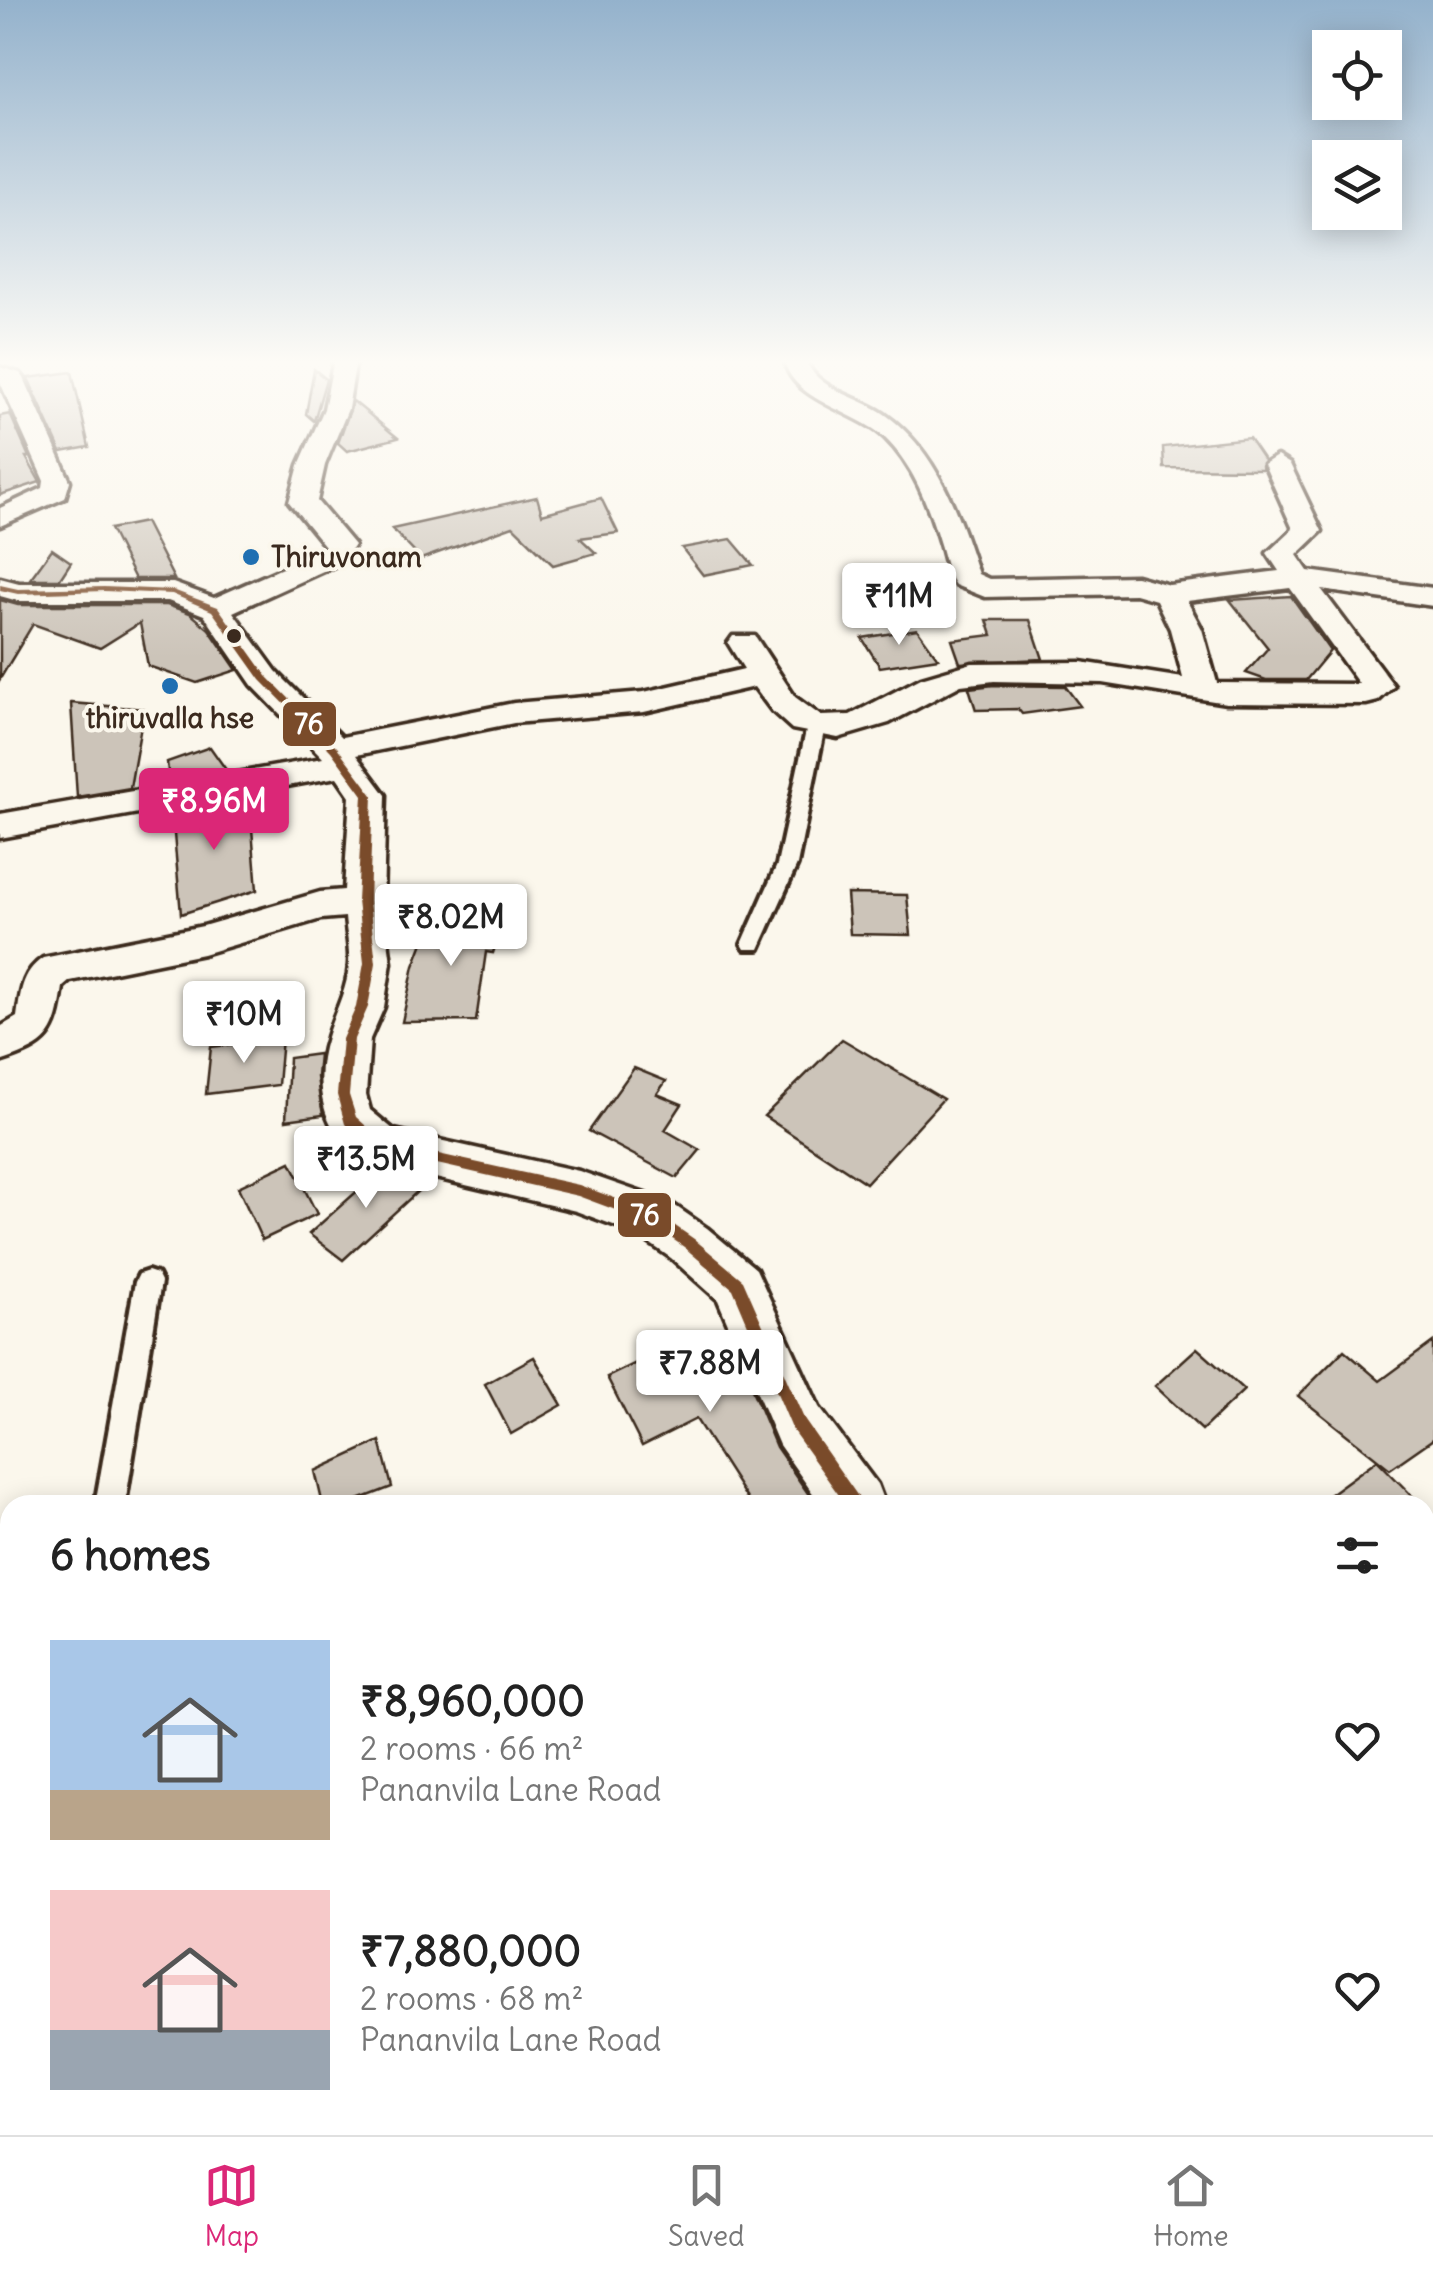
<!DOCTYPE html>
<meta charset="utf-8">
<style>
:root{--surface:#fff;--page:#f2f2f2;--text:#222;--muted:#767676;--line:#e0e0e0;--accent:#db2777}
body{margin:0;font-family:Delius,sans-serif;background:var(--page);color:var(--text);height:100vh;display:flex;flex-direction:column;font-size:38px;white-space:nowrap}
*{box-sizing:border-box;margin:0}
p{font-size:32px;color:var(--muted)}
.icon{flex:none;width:55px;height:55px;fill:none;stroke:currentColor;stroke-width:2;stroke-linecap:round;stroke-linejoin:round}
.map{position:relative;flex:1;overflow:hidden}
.side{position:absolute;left:0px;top:1495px;width:1435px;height:640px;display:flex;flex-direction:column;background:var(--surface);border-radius:30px 30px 0 0;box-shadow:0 5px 25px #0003}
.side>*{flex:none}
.tools{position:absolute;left:1312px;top:30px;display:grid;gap:20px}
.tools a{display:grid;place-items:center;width:90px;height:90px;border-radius:0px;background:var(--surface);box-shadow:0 5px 25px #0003;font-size:50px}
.price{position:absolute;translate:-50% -85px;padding:0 22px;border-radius:10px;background:#fff;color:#222;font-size:32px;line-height:65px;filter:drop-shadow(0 2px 5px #0008)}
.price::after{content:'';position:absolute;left:50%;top:60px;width:30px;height:22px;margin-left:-15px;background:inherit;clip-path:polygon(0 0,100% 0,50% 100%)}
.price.active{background:var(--accent);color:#fff}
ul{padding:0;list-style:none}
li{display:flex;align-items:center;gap:30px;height:250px;padding:0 50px}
li span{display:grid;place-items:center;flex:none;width:280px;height:200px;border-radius:0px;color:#555}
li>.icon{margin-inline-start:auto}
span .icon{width:120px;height:120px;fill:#fffc;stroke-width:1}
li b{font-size:42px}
h2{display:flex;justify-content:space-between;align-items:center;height:120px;padding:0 50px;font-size:42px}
.tab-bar{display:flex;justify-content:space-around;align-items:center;height:140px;border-top:2px solid var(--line);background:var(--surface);font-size:28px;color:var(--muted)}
.tab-bar a{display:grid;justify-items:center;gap:5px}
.tab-bar .active{color:var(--accent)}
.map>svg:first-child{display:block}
.building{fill:#ccc4b9;stroke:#3b2a1e;stroke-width:2.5}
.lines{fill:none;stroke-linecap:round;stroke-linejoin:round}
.service-casing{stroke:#3b2a1e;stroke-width:8}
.minor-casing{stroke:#3b2a1e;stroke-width:7}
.secondary-casing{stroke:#3b2a1e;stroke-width:7}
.service{fill:#fbf7ec;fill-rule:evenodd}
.minor{fill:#fbf7ec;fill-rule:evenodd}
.secondary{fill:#fbf7ec;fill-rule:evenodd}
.bus-1-casing{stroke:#fbf7ec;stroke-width:8}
.bus-1{fill:#7a4b2a;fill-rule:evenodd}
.poi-dot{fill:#1f6fb2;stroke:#fbf7ec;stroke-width:4}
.bus-dot{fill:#3b2a1e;stroke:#fbf7ec;stroke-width:4}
.labels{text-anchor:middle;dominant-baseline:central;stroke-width:8;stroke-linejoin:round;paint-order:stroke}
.far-poi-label{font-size:28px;font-weight:bold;fill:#3b2a1e;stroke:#fbf7ec;text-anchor:start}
.line-badge{stroke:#fbf7ec;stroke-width:4}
.badge-label{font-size:28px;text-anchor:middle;font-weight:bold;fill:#fff}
</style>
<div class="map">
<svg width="1433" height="2135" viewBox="0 0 1433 2135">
<rect width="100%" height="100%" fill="#fbf7ec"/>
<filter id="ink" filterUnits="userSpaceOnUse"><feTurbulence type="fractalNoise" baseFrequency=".01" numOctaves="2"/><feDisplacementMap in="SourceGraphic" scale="20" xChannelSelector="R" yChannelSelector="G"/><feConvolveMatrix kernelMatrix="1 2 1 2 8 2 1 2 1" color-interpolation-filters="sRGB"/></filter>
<g filter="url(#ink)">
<g class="building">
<path d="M314 369 326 379 314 421 306 414Z"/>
<path d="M72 372 89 447 61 452 28 378Z"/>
<path d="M353 401 398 438 347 451 338 443Z"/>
<path d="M10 414 29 457H26L40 482 0 495V416Z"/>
<path d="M1249 438 1264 460 1262 469 1164 468 1163 447Z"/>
<path d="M537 497 542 514 601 498 618 533 580 538 596 553 553 565 513 526 421 559 392 529Z"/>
<path d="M145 522 174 579H135L110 529Z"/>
<path d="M731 539 753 565 703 575 682 548Z"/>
<path d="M52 549 71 562 60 579H30Z"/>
<path d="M1291 596 1330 651 1306 680H1266L1246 673 1268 648 1230 600Z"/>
<path d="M0 600 18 605H167L190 613 209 629 237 670 197 683 148 666 140 623 100 648 33 624 0 679Z"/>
<path d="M987 620H1030L1043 659 960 663 952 640 992 635Z"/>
<path d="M917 629 938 658 880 667 862 638Z"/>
<path d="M994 685 1065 686 1080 706 1022 714 1018 709 976 710 969 688Z"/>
<path d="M71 703 144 709 130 788 77 797Z"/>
<path d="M210 747 227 771 169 781 167 762Z"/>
<path d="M245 797 250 804 257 890 181 914 172 811Z"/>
<path d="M847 894 907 895 911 935 850 934Z"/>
<path d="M434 914 504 919 493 953 486 952 476 1021 402 1022 414 966Z"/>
<path d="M282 1038 278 1085 206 1094 211 1047Z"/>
<path d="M842 1039 943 1099 866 1183 764 1116Z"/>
<path d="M319 1054 317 1077 323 1115 286 1120 289 1058Z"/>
<path d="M634 1068 666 1081 657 1094 682 1104 665 1130 700 1150 677 1178 589 1131Z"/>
<path d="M291 1162 317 1214 262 1240 238 1187Z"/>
<path d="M382 1169 430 1180 343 1260 309 1234Z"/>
<path d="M719 1328 737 1354 776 1447 816 1505H751L696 1419 642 1446 607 1377 661 1351 665 1360Z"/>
<path d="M1433 1342V1439L1390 1469 1298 1396 1344 1350 1380 1381Z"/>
<path d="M1197 1348 1244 1390 1202 1430 1155 1386Z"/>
<path d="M534 1357 562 1405 511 1434 485 1384Z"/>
<path d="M380 1441 392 1487 345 1505H323L315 1471Z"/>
<path d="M1377 1460 1421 1505H1315Z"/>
</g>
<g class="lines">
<defs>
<g id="service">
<path d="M816 721 825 726 797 865 759 949H745L742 944 777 865 807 726Z"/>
<path d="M148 1271 157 1274 161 1282 125 1505H95L135 1282 139 1274Z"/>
</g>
<g id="minor">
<path d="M334 359H356L348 409 325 465 317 501 354 545 343 562 233 612 276 671 342 737 514 703 644 692 744 669 728 643 733 636H755L795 697 821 716 850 715 921 678 972 663 1081 662 1183 678 1170 629 1156 600 1135 594 985 597 955 585C946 573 944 556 939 541 928 504 913 465 885 438 856 410 792 402 784 359H806C814 390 862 397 886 415 938 452 959 516 978 574L989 579 1136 576 1169 585 1279 571 1267 553 1293 529 1264 464 1277 456 1290 464 1322 531 1297 555 1308 571 1433 588V606L1322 590 1394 686 1378 701 1366 704 1226 703 1103 683 994 681 961 685 889 723 838 738 792 729 772 711 754 687 644 712 514 723 356 755 386 795 383 901 391 963 384 1007 370 1039 366 1095 370 1110 394 1130 579 1171 671 1203 707 1228 756 1269 819 1407 877 1484 885 1505H821L779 1445 718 1300 671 1258 635 1233 576 1211 380 1165C325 1147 310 1090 327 1037 334 1012 348 990 349 963 350 948 346 932 345 917L321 919 203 954 70 981 63 987C56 1037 49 1046 0 1062V1027L17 1017C21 992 21 973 43 958L203 926 320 892 344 890 350 796 337 777 0 838V814L323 758 252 685 204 615 168 601H18L0 596V578L19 583H173L214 598 323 550 325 546 289 502 299 465 324 409ZM1290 588 1359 684 1217 683 1202 629 1187 601Z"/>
<path d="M0 367 20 373 24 378 70 481 65 498 0 526V508L43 488 44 481 0 382Z"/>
</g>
<g id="secondary">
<path d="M1433 1532V1611L1425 1614V1535Z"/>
<path d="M10 1720V1802L0 1805V1723Z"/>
</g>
</defs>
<use href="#service" class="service-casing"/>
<use href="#minor" class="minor-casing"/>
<use href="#secondary" class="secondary-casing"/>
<use href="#service" class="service"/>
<use href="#minor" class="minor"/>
<use href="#secondary" class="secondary"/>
<defs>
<path id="bus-1" d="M0 585 18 589 104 587 173 590 218 607 267 676 337 747 373 795 369 901 376 963 368 1007 354 1039 349 1095 356 1117 384 1142 579 1185 658 1214 694 1239 743 1280 805 1421 864 1505H846L793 1431 733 1289 684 1247 648 1222 578 1196 375 1150 345 1124 337 1095 342 1039 356 1007 364 963 357 901 363 795 331 751 261 680 212 611 172 594 104 591 18 594 0 590Z"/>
</defs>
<use href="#bus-1" class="bus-1-casing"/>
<use href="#bus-1" class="bus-1"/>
</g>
</g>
<linearGradient id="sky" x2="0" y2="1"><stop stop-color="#94b2cc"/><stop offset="0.55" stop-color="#fdfbf6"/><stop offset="1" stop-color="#fdfbf6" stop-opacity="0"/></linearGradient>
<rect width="1433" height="658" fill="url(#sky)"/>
<g class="poi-dot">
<circle cx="251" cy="557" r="10"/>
<circle cx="170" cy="686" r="10"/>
</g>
<circle class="bus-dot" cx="234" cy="636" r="9"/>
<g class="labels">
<g class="far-poi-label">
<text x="271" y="557">Thiruvonam</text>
<text x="170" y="718" text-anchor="middle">thiruvalla hse</text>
</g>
</g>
<g class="line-badge">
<rect x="281" y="700" width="57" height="48" rx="10" fill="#7a4b2a"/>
<rect x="616" y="1191" width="57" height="48" rx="10" fill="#7a4b2a"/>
</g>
<g class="badge-label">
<text x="309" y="734">76</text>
<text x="645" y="1225">76</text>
</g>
</svg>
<div class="tools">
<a><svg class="icon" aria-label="locate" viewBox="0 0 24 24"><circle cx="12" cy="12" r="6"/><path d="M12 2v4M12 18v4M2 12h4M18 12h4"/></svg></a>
<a><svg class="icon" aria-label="layers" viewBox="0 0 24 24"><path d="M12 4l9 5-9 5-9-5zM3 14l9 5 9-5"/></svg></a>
</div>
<b class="price" style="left:899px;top:648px">₹11M</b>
<b class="price active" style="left:214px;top:853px">₹8.96M</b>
<b class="price" style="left:451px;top:969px">₹8.02M</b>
<b class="price" style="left:244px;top:1066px">₹10M</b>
<b class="price" style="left:366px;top:1211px">₹13.5M</b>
<b class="price" style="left:710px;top:1415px">₹7.88M</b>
<section class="side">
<h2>6 homes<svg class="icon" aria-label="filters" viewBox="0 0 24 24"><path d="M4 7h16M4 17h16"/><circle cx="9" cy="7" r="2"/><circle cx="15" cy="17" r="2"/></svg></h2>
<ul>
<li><span style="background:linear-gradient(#a9c7e8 75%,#b9a48a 0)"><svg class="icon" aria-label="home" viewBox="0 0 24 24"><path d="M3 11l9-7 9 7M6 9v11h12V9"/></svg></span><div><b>₹8,960,000</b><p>2 rooms · 66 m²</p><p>Pananvila Lane Road</p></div><svg class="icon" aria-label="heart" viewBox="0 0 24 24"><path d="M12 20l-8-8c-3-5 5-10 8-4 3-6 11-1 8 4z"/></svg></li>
<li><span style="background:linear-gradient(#f6c9c9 70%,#9aa5b1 0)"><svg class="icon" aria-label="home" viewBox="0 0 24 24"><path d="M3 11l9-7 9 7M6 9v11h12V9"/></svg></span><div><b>₹7,880,000</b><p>2 rooms · 68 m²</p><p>Pananvila Lane Road</p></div><svg class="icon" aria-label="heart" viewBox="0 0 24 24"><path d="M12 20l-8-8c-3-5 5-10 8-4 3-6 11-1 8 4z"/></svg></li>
</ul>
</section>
</div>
<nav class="tab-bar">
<a class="active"><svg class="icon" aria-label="map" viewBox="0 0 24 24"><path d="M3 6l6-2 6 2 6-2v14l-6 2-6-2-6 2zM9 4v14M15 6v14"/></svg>Map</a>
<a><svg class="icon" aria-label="saved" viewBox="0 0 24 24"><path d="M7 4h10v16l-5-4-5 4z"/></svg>Saved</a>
<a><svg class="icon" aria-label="home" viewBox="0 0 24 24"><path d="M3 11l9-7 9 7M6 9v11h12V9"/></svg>Home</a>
</nav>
